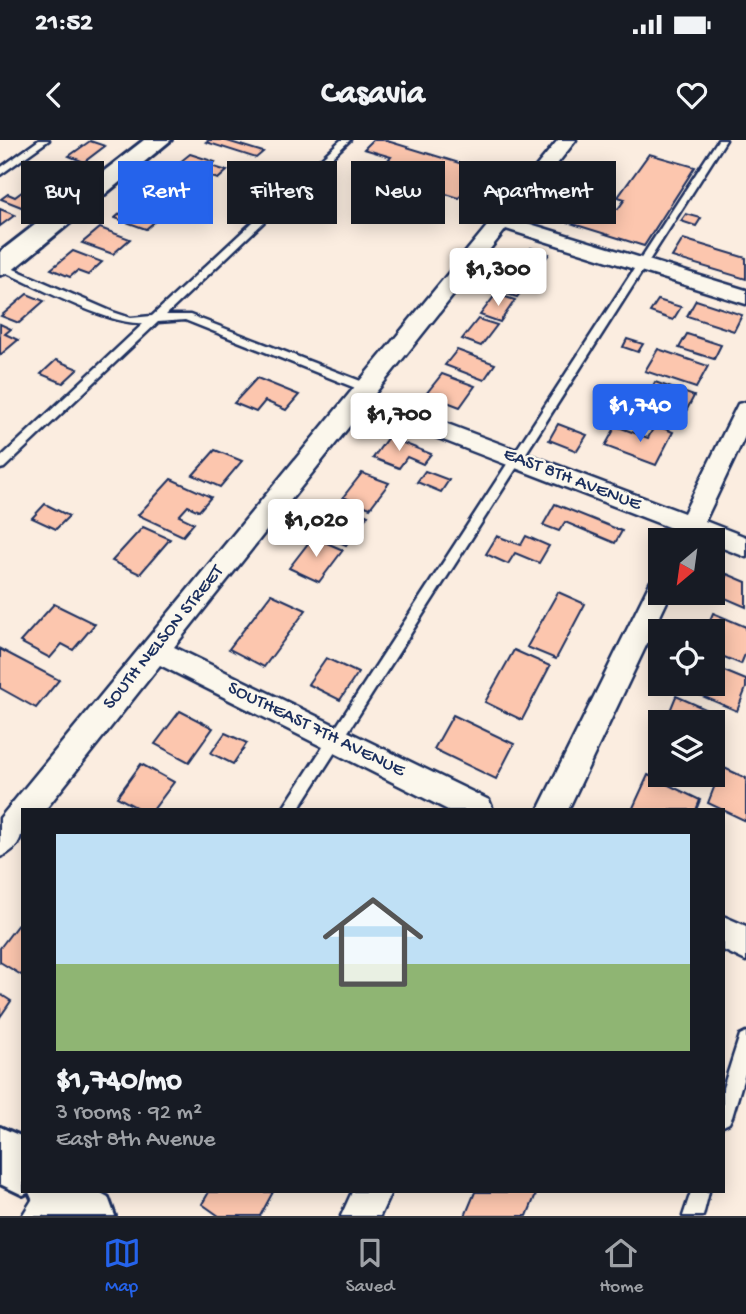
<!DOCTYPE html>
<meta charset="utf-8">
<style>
:root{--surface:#171b24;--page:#20242c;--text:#f1f3f6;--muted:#9ea1a6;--line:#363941;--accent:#2563eb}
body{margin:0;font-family:"Gochi Hand",sans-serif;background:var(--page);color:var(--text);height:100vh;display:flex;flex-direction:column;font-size:26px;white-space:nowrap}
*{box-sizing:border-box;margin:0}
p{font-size:23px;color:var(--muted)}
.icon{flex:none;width:38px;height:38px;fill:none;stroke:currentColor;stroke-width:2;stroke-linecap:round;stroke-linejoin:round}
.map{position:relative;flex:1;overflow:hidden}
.details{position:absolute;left:21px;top:668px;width:704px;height:385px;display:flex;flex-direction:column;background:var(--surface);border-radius:0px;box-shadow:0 4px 18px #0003}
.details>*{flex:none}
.guide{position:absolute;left:21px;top:21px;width:705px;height:63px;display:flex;gap:14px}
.needle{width:46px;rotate:209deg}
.controls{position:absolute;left:648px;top:388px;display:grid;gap:14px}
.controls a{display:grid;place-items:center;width:77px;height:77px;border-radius:0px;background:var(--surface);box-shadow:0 4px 18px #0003;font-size:35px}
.price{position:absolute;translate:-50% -60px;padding:0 16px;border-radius:7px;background:#fff;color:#222;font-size:23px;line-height:46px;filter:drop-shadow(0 2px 4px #0008)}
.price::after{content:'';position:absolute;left:50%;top:42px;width:21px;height:16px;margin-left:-10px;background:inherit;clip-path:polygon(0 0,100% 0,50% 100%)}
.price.current{background:var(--accent);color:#fff}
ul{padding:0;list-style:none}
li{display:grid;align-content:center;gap:14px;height:371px;padding:0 35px}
li span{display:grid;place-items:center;height:217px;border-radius:0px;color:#555}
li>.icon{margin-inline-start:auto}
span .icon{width:126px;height:126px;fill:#fffc;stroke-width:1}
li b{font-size:30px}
.chip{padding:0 24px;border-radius:0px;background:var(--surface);box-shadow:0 4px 18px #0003;font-size:24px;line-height:63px}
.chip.current{background:var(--accent);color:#fff}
.status{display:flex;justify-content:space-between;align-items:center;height:49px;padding:0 35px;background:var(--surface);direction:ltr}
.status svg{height:19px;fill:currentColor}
header{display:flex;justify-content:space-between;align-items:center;height:91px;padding:0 35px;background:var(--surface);font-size:32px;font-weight:700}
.tab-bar{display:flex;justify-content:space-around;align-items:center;height:98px;border-top:2px solid var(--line);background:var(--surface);font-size:19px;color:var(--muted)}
.tab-bar a{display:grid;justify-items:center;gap:4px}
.tab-bar .current{color:var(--accent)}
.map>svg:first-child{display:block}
.building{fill:#fcc6ae;stroke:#1b2f5e;stroke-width:2}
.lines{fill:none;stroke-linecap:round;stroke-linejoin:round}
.lane-casing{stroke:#1b2f5e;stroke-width:5}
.street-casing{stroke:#1b2f5e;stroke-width:5}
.secondary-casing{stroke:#1b2f5e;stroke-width:6}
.lane{fill:#fbf7ec;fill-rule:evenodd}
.street{fill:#fbf7ec;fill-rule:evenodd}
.secondary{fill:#fbf7ec;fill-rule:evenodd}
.labels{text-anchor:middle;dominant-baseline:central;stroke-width:5;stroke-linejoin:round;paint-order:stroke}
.street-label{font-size:19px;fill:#1b2f5e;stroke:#fbf7ec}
</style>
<div class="status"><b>21:52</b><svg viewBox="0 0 49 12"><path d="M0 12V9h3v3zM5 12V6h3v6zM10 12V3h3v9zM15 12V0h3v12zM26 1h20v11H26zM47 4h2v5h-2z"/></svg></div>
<header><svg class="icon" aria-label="back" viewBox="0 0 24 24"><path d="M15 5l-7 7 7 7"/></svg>Casavia<svg class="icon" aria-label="heart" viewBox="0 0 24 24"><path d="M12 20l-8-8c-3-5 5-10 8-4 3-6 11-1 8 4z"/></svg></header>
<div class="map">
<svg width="746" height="1076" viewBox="0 0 746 1076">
<rect width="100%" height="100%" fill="#fbede0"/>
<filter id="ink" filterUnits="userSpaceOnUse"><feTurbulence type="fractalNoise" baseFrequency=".0143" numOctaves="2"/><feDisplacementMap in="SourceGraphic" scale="14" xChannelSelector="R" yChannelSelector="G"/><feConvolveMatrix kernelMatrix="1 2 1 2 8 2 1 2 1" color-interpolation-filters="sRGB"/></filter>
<g filter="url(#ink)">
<g class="building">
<path d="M209 0H224L263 12 256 18 206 2Z"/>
<path d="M373 0H384L492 33 484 43 474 40 459 58 376 32 391 17 364 9Z"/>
<path d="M90 1 105 6 84 22 69 16Z"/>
<path d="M190 14 215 22 211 26 227 31 218 39 201 33 195 38 170 30Z"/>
<path d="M649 14 695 27 644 106 554 78 571 55 618 69 625 59 618 57Z"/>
<path d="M58 21 78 28 57 45 32 36 40 30 45 32Z"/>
<path d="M162 37 191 46 178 58 167 54 161 59 143 53Z"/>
<path d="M31 45 47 50 24 68 1 59 8 54 15 57Z"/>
<path d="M136 60 167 71 146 89 115 78Z"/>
<path d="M0 69 15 75 0 86Z"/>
<path d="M686 74 701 78 696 86 681 81Z"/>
<path d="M100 88 130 99 113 114 82 103Z"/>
<path d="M683 99 746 118V139L672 117Z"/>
<path d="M531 108 549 114 535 133 516 127Z"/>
<path d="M73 111 102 122 88 135 77 131 70 137 51 129Z"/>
<path d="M514 130 533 136 517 157 498 151Z"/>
<path d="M27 154 44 161 19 183 1 176Z"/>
<path d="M496 154 515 160 500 182 480 175Z"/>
<path d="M658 160 681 167 673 180 650 172Z"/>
<path d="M696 160 742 175 734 191 687 176Z"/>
<path d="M478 179 497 185 481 206 462 199Z"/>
<path d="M0 184 11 189 5 194 18 200 0 215Z"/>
<path d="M687 194 721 205 714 219 679 208Z"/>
<path d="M627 199 643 204 638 212 623 207Z"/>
<path d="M658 209 708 226 696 248 645 231Z"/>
<path d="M457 210 495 224 484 240 445 225Z"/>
<path d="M56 220 78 229 63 243 41 234Z"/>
<path d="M442 234 475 246 460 267 426 254Z"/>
<path d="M257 238 299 255 286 270 265 261 256 272 234 263Z"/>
<path d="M655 242 694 256 682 279 643 265Z"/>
<path d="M558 284 587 295 577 311 549 300Z"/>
<path d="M655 285 673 292 656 325 605 306 616 286 648 298Z"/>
<path d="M388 297 431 314 423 324 407 317 399 328 373 318Z"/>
<path d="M215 310 242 321 220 347 193 335Z"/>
<path d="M425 331 449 340 441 352 417 342Z"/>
<path d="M362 333 389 343 370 368 343 357Z"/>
<path d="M171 339 211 357 199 371 188 366 179 376 194 383 183 396 138 375Z"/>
<path d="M339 362 368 375 346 405 316 392Z"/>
<path d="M45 364 69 376 56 389 32 378Z"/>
<path d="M555 364 622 391 615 403 565 382 559 391 543 385Z"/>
<path d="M143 387 170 399 140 434 112 421Z"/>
<path d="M497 396 521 405 526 396 549 406 539 423 515 413 508 424 486 414Z"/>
<path d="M313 397 343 410 319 442 289 428Z"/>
<path d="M727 434 746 442V467L718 455Z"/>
<path d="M558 452 585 464 556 519 527 507Z"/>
<path d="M271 454 306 470 264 527 229 509Z"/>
<path d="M54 464 95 484 73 510 62 504 50 518 20 502Z"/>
<path d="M713 473 746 487V512L741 524 712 512V492H705Z"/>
<path d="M0 509 59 540 36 568 0 548Z"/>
<path d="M514 510 550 526 522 580 485 562Z"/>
<path d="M326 518 358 533 340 560 308 544Z"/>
<path d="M712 526 746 540V548L737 571 679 546 712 544Z"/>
<path d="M676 556 719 575 712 591V583H665Z"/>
<path d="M180 571 213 588 189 622 155 604Z"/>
<path d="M453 575 514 604 496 639 434 609Z"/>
<path d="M225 593 247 603 233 624 211 613Z"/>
<path d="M141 624 174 642 153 670H141L117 657Z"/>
<path d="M722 627 746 638V681L708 663Z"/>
<path d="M648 635 700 660 696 670H632Z"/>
<path d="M22 779H23V836L0 822V808Z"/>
<path d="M0 854 11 861 0 877Z"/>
<path d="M209 1052H273L260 1076H219L202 1064Z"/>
<path d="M475 1052H532L536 1054 527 1076H465Z"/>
</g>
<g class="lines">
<defs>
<g id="lane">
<path d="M39 0H49L0 35V28Z"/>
<path d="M341 0H350L166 175H190L371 245V251H363L185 180 158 182 4 328 0 329V318L144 183C109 186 35 145 0 130V123L113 172 131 178 152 176Z"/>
<path d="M718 0H726L298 670H282Z"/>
<path d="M746 892V930L732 977 729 983 723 986V948L740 895Z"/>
<path d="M37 1052H57L43 1076H22Z"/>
<path d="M691 1052H709L703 1076H683Z"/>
</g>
<g id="street">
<path d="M558 0H576L514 79 746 150V164L506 89 373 256 684 373 735 270 738 264 746 262V294L705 381 746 397V417L712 404V401L697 399 696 401H670L676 390 363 269 174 507 489 660 493 670H448L160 525 45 670H23C23 692 23 708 0 717V678Z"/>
<path d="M660 438V453H671L568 670H538L651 441Z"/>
<path d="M723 776 746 786V821L723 810Z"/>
<path d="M352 1052H391L380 1076H341Z"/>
</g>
<g id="secondary">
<path d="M144 0H171L10 132 0 135V112Z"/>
<path d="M0 987 23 997V1052H99L108 1057 115 1076H44L37 1070 29 1052 23 1055 0 1044Z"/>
</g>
</defs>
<use href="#lane" class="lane-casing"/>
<use href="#street" class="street-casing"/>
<use href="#secondary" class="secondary-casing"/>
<use href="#lane" class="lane"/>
<use href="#street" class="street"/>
<use href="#secondary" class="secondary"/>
</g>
</g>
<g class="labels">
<g class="street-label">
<text transform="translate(572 340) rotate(21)">EAST 8TH AVENUE</text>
<text transform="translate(164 498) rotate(-51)">SOUTH NELSON STREET</text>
<text transform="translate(316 590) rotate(26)">SOUTHEAST 7TH AVENUE</text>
</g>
</g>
</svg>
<div class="controls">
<a><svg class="needle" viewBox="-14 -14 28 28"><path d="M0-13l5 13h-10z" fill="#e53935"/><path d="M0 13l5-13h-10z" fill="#9ea1a6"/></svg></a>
<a><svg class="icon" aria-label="locate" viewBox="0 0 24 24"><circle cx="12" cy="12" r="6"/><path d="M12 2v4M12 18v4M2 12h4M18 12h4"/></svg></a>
<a><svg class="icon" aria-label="layers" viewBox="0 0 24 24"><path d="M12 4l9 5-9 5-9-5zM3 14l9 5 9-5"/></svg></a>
</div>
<b class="price" style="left:498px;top:168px">$1,300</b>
<b class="price current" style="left:640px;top:304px">$1,740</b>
<b class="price" style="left:399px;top:313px">$1,700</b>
<b class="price" style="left:316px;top:419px">$1,020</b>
<div class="guide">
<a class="chip">Buy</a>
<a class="chip current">Rent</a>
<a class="chip">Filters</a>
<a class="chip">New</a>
<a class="chip">Apartment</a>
</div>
<section class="details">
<ul>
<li><span style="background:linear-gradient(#bfe0f5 60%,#8fb573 0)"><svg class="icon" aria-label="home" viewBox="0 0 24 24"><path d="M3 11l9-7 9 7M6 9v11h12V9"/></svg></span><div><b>$1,740/mo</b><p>3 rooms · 92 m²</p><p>East 8th Avenue</p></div></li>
</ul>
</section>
</div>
<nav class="tab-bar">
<a class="current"><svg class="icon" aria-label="map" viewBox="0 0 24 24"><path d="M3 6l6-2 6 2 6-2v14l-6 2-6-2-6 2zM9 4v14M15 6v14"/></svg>Map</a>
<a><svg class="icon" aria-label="saved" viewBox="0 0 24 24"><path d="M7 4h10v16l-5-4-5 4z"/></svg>Saved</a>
<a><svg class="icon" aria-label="home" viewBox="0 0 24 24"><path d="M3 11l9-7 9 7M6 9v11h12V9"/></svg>Home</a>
</nav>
